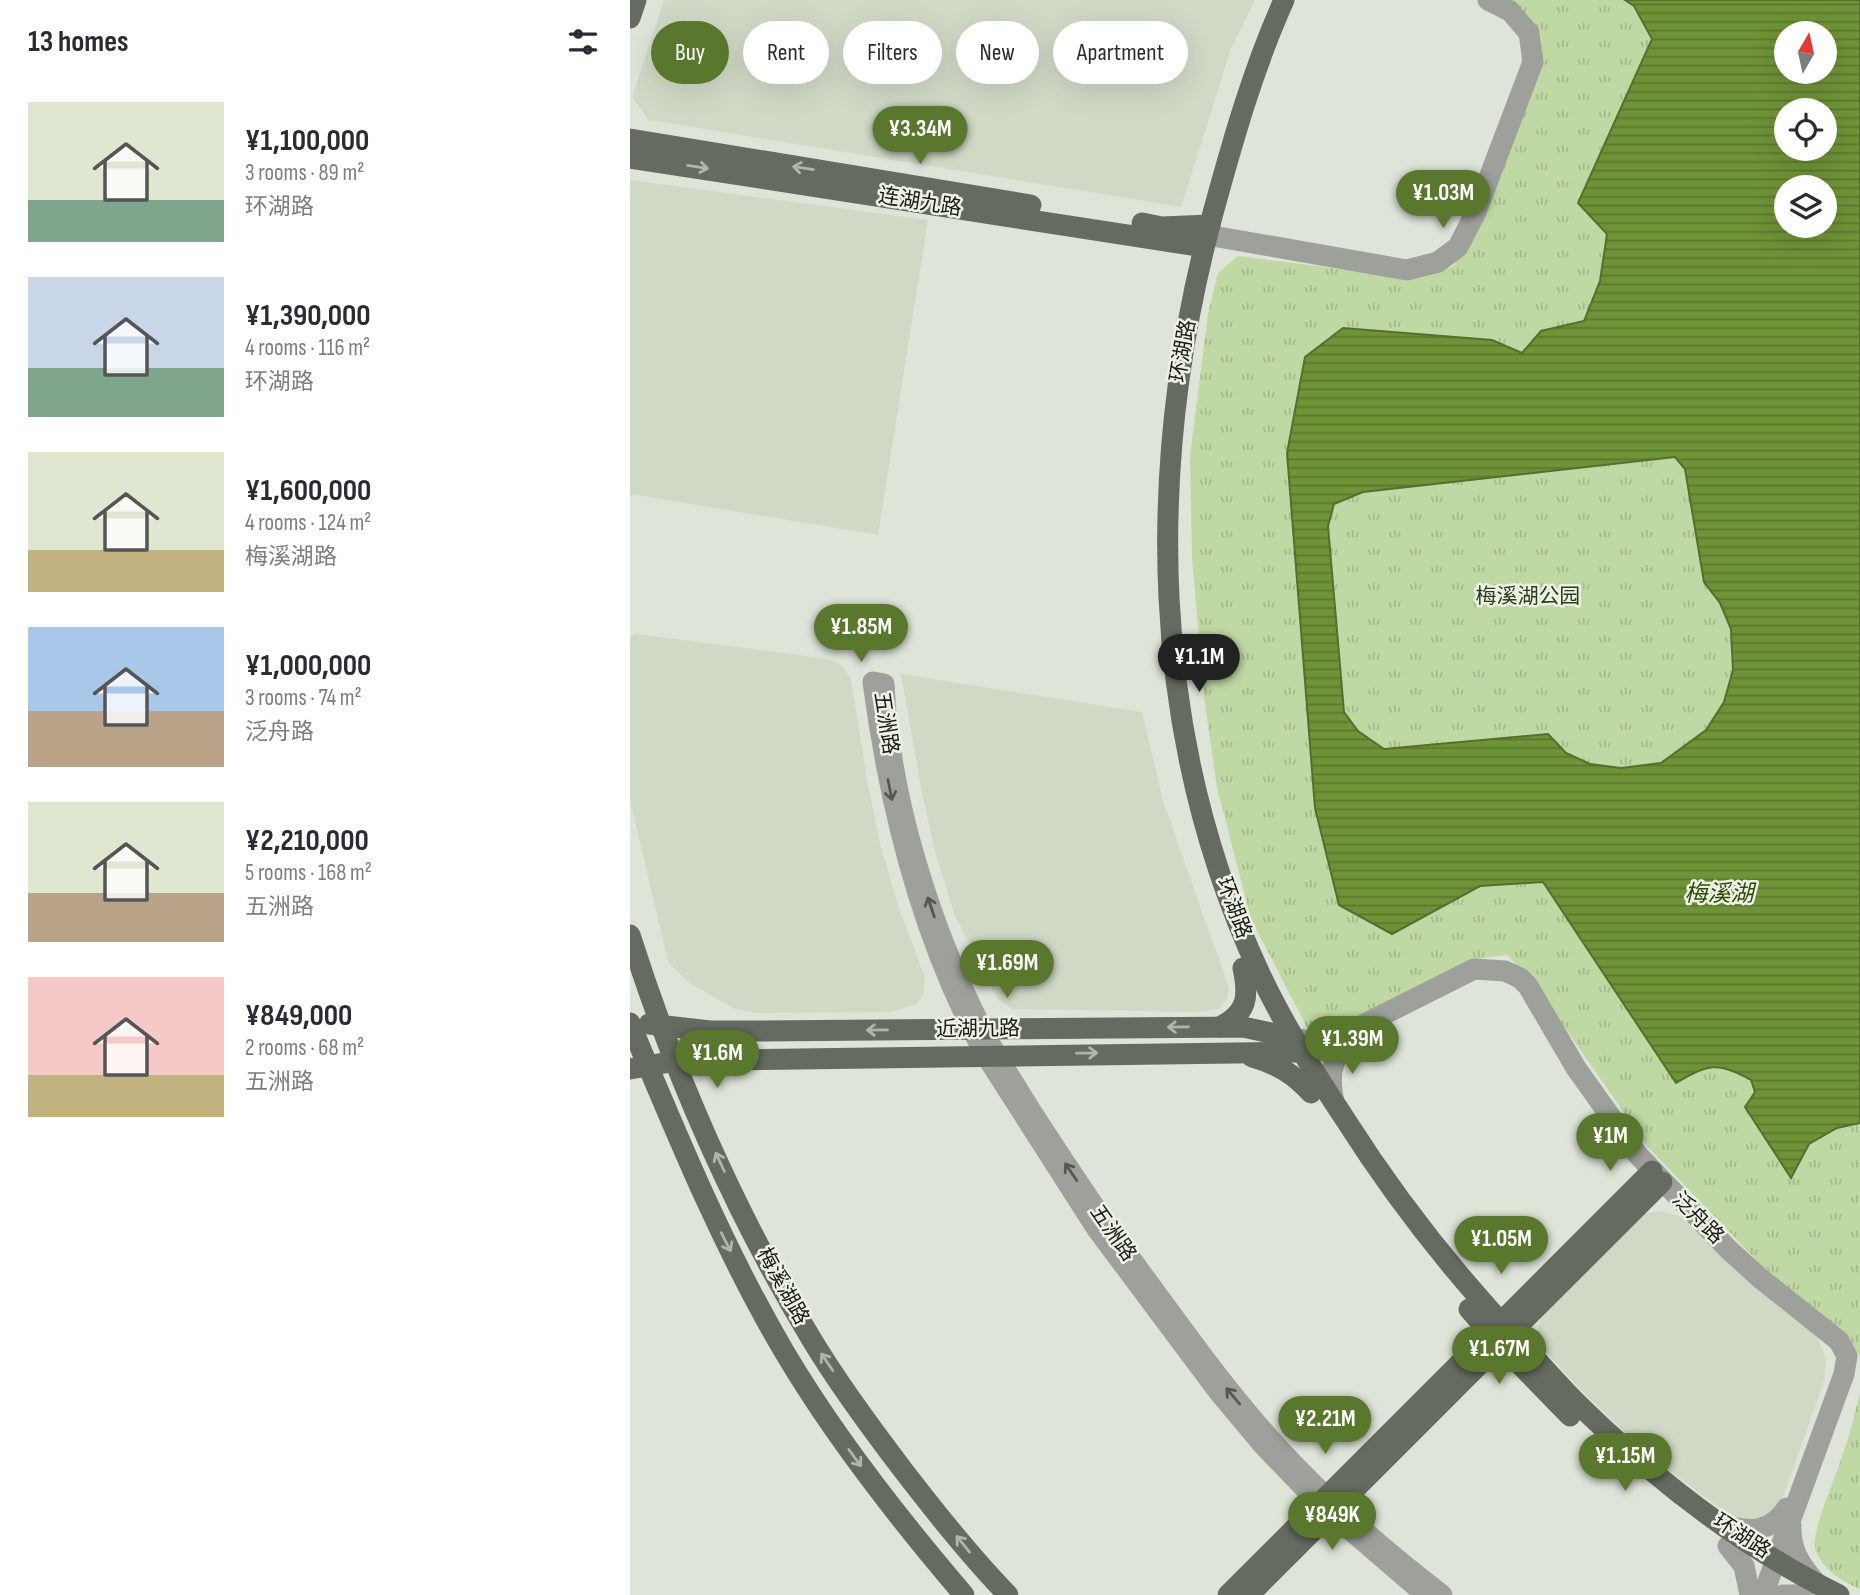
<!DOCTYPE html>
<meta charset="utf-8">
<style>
:root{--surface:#fff;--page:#f2f2f3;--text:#2b2b33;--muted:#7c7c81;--accent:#5a782d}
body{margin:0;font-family:"Sofia Sans Condensed","Noto Sans SC",sans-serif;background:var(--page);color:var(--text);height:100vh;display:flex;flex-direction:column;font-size:26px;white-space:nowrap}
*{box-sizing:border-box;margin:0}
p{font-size:23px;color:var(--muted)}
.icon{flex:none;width:38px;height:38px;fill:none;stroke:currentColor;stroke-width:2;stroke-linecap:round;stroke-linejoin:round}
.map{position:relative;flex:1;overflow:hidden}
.sheet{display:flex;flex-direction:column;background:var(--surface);width:630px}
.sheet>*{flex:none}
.top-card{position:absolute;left:21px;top:21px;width:665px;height:63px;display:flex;gap:14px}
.needle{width:46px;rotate:9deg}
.controls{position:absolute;left:1144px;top:21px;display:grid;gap:14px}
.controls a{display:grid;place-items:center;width:63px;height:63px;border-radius:50%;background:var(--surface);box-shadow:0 7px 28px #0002;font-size:35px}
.price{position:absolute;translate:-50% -60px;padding:0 16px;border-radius:24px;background:var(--accent);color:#fff;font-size:23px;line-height:46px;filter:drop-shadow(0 2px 4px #0008)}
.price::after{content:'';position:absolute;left:50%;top:42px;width:21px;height:16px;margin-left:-10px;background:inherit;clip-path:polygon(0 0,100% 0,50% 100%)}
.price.on{background:#222;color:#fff}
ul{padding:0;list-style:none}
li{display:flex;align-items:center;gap:21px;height:175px;padding:0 28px}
li span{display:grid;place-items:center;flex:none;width:196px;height:140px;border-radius:0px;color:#555}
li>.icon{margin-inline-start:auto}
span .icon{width:84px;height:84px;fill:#fffc;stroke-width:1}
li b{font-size:30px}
h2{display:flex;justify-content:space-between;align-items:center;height:84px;padding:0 28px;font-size:30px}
.chip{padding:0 24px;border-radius:32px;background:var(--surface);box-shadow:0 7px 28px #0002;font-size:24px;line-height:63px}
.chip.on{background:var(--accent);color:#fff}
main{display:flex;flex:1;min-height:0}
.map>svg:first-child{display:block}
.built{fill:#d0d9c6}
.park{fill:url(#park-tufts);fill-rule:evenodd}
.water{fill:url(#water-rules);stroke:#556f2d;stroke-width:2;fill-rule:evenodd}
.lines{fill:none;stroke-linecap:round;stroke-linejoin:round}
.minor{stroke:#9ea19b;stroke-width:21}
.major{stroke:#666b61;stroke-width:21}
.oneway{stroke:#afb5aa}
.oneway2{stroke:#555752}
.labels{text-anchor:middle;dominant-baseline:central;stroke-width:5;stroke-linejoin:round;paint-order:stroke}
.street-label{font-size:21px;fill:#191b17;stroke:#ebf1e5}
.park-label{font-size:21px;fill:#2e3d18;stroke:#ebf1e5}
.water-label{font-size:23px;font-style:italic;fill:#324904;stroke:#ebf1e5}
</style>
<main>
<section class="sheet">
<h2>13 homes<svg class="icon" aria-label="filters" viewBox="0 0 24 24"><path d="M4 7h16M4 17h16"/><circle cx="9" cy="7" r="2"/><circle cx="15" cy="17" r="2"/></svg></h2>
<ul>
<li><span style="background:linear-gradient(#dfe7d0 70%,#7fa58c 0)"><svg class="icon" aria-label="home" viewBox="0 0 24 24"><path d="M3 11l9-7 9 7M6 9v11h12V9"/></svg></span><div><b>¥1,100,000</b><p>3 rooms · 89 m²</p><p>环湖路</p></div></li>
<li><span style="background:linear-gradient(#c9d6e8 65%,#7fa58c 0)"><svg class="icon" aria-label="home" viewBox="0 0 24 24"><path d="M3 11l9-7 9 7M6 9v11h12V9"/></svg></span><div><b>¥1,390,000</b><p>4 rooms · 116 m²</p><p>环湖路</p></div></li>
<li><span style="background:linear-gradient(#dfe7d0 70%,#c2b280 0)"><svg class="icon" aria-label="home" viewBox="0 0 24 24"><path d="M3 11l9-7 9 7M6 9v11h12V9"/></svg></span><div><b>¥1,600,000</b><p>4 rooms · 124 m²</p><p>梅溪湖路</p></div></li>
<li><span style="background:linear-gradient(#a9c7e8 60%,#b9a48a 0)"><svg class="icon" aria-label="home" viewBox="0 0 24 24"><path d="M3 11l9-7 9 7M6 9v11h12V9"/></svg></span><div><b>¥1,000,000</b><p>3 rooms · 74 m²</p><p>泛舟路</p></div></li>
<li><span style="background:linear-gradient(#dfe7d0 65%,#b9a48a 0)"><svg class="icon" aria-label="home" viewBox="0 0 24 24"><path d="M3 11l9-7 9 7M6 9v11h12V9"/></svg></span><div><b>¥2,210,000</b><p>5 rooms · 168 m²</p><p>五洲路</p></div></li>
<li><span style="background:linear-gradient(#f6c9c9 70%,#c2b280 0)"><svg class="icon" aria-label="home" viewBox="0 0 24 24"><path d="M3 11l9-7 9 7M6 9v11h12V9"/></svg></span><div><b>¥849,000</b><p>2 rooms · 68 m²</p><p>五洲路</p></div></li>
</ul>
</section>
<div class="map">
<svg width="1230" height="1595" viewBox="0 0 1230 1595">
<defs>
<pattern id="park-tufts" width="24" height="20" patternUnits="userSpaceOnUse" patternTransform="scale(1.75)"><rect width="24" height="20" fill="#c0d8a3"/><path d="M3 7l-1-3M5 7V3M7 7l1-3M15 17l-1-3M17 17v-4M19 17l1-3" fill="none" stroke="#a4b98c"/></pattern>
<pattern id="water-rules" width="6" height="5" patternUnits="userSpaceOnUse" patternTransform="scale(1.75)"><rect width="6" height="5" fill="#6f9337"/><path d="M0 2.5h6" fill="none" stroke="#5a772d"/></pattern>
</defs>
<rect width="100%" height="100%" fill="#dee4d8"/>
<g class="built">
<path d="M34 0H625L601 49 551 207 19 120 2 97Z"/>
<path d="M0 180 298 220 248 535 0 494Z"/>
<path d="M6 634 177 656 201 660 212 665 221 679 238 786 251 848 268 905 295 978 293 996 286 1004 261 1012 126 1013 105 1009 58 982 38 961 0 800V636Z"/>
<path d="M271 674 512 712 533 801 599 988 597 1000 588 1009 570 1012 382 1009 367 998 326 918 305 852 292 793Z"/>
<path d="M1030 1211 1050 1216 1141 1301 1185 1334 1193 1349 1196 1362 1194 1381 1152 1500 1143 1512 1129 1520 1113 1521 1099 1515 1020 1456 948 1387 910 1345 908 1333 910 1320 918 1306 1015 1213Z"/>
</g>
<g class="park">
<path d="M872 0H1230V1356L1203 1327 1127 1261 1018 1147 924 1012 900 979 877 955 838 960 704 1036 679 1031 621 919 587 788 574 697 562 557 560 456 578 314 588 273 608 256 788 279 824 266 893 117 913 66 910 33 898 15ZM1157 33H1195V72H1157ZM1157 110H1195V149H1157ZM1157 187H1195V226H1157Z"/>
<path d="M1230 1392V1589C1213 1582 1188 1567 1185 1546 1183 1526 1206 1477 1213 1454 1220 1434 1225 1413 1230 1392Z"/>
</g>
<path class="water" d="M995 0H1230V1123L1207 1128 1179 1144 1161 1178 1115 1107 1125 1092 1121 1080C1088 1061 1078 1064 1046 1083L913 882 850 886 762 934 709 905 685 808 657 453 675 357 713 328 862 340 892 353 911 331 954 321 970 281 977 234 948 203 1022 39 1004 6ZM1157 33H1195V72H1157ZM1157 110H1195V149H1157ZM1157 187H1195V226H1157ZM1045 457 1055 469 1074 582 1090 603 1101 629 1103 670 1094 702 1076 730 1031 763 991 768 960 764 936 753 918 734 754 749 728 731 714 712 698 526 704 504 733 492Z"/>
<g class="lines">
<g class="minor">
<path d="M577 235 777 270 808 262 828 247 846 212 903 62 899 33 880 11 858 0"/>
<path d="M664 1038 683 1042H699L844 969 875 971 890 978 898 986 946 1068 1008 1155 1098 1249 1130 1278 1209 1341 1217 1356 1214 1374 1133 1595"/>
<path d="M704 1102C699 1079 700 1062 716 1043"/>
<path d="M1092 1524C1118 1533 1141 1533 1157 1508"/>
<path d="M1161 1525C1160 1550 1170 1564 1186 1583"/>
<path d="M1098 1546 1114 1566 1120 1595"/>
<path d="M796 1595 689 1503 634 1446 588 1391 467 1229 355 1054C292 939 260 811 243 682L254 684C259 798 301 929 353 1031 367 1058 385 1084 401 1111 436 1165 471 1218 509 1270 552 1328 593 1387 641 1440 692 1497 751 1548 812 1595"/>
<path d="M1153 1595H1173"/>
</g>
<g class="major">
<path d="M654 0C623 69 603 140 583 213 515 465 518 734 630 974 654 1025 684 1072 715 1119 767 1201 827 1277 894 1347 914 1367 932 1389 952 1408 1028 1482 1114 1548 1209 1595"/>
<path d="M0 18 6 0"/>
<path d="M0 139 401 205"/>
<path d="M0 158 562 245 577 235"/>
<path d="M512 223 532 227 580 225"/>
<path d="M0 935C44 1074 106 1215 182 1340 209 1385 241 1428 273 1470 306 1513 340 1556 378 1595"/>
<path d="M0 1023C47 1135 93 1248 155 1353 206 1439 269 1519 334 1595"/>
<path d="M19 1024 80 1031H124L613 1027 664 1038"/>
<path d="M590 1027C618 1013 619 996 613 968"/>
<path d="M622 1057C647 1064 664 1074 681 1093"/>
<path d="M0 1069 46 1061 92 1060 672 1052"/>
<path d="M839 1309 869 1343 940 1416"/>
<path d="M598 1595 1022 1171"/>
<path d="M619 1595 1032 1182"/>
</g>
</g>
<defs><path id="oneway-shaft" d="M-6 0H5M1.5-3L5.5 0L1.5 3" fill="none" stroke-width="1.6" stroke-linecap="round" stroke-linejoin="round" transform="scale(1.75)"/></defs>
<g class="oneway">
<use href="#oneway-shaft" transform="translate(68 167) rotate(9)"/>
<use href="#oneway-shaft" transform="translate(173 168) rotate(-171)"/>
<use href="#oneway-shaft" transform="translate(548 1027) rotate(179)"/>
<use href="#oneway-shaft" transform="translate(247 1030) rotate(179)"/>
<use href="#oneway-shaft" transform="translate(457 1053) rotate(-1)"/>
<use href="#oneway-shaft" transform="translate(90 1162) rotate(-115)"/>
<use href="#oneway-shaft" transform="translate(96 1242) rotate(63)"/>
<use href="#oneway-shaft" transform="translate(197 1362) rotate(-124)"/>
<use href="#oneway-shaft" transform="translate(225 1458) rotate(54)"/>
<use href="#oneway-shaft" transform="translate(333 1544) rotate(-129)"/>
</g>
<g class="oneway2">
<use href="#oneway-shaft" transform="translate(260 790) rotate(79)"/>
<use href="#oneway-shaft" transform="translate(301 907) rotate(-109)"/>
<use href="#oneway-shaft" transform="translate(441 1172) rotate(-124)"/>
<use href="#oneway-shaft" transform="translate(603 1396) rotate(-130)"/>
</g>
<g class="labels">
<g class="street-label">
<text transform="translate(290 202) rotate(9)">连湖九路</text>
<text transform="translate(553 351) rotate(-80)">环湖路</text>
<text transform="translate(256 723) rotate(81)">五洲路</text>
<text transform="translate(604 908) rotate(70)">环湖路</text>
<text transform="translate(348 1029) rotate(-1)">近湖九路</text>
<text transform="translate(1068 1218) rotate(45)">泛舟路</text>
<text transform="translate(483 1233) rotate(55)">五洲路</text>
<text transform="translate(153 1286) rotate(61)">梅溪湖路</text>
<text transform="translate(1112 1536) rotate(33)">环湖路</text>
</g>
<g class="park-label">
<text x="898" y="596">梅溪湖公园</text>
</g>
<g class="water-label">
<text x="1089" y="894">梅溪湖</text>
</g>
</g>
</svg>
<div class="controls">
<a><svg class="needle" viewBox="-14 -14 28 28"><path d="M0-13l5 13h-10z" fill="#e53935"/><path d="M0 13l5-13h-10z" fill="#7c7c81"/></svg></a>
<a><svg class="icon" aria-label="locate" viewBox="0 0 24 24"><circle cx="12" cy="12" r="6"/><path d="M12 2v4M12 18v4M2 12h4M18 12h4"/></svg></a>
<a><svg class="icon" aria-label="layers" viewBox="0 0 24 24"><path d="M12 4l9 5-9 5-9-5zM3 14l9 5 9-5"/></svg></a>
</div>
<b class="price" style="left:290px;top:166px">¥3.34M</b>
<b class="price" style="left:813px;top:230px">¥1.03M</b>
<b class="price" style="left:231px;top:664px">¥1.85M</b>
<b class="price on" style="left:569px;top:694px">¥1.1M</b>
<b class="price" style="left:377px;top:1000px">¥1.69M</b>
<b class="price" style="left:722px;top:1076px">¥1.39M</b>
<b class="price" style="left:87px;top:1090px">¥1.6M</b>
<b class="price" style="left:980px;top:1173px">¥1M</b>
<b class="price" style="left:871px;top:1276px">¥1.05M</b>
<b class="price" style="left:869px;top:1386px">¥1.67M</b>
<b class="price" style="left:695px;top:1456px">¥2.21M</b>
<b class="price" style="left:995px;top:1493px">¥1.15M</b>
<b class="price" style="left:702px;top:1552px">¥849K</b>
<div class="top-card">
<a class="chip on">Buy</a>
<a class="chip">Rent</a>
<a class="chip">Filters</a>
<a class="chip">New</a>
<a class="chip">Apartment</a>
</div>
</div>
</main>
